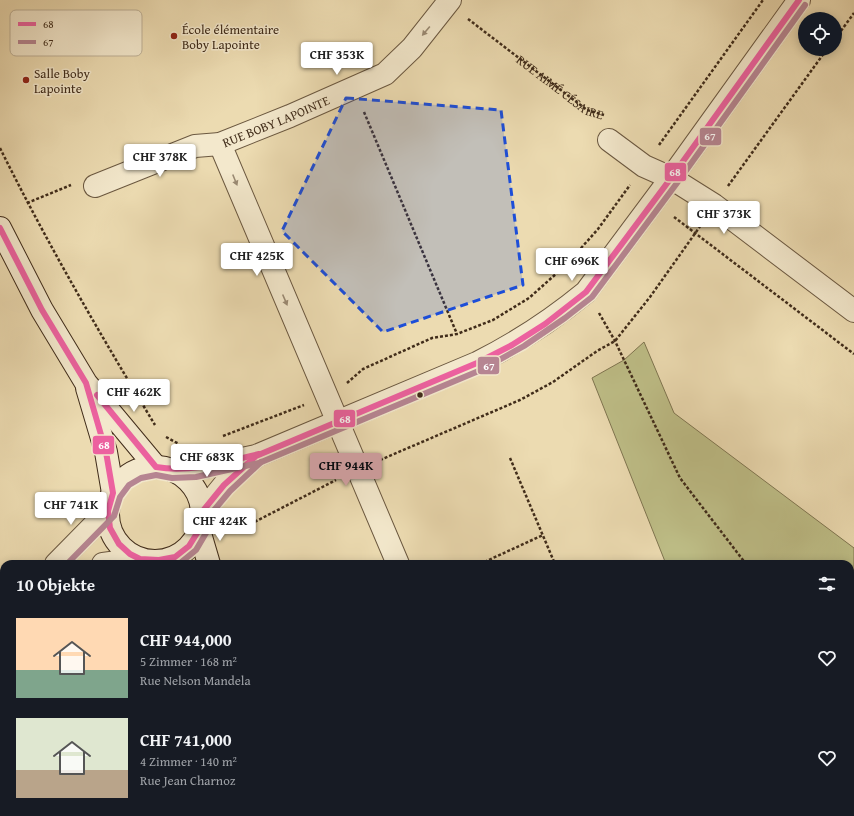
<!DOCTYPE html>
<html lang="de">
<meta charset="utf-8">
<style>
:root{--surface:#171b24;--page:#20242c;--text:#f1f3f6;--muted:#9ea1a6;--accent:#c59692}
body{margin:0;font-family:"Gentium Book Plus",serif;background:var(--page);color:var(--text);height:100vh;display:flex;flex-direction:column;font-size:15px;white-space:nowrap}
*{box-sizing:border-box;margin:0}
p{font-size:13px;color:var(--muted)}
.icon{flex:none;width:22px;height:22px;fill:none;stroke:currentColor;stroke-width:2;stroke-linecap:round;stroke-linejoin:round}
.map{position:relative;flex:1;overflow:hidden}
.panel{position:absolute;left:0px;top:560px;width:854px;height:256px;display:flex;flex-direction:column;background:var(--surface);border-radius:12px 12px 0 0;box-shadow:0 2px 10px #0003}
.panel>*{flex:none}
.buttons{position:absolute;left:798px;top:12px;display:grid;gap:8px}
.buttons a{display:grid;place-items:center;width:44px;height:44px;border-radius:50%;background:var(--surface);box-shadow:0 2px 10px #0003;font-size:20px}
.price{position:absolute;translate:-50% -34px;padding:0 9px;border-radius:4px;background:#fff;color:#222;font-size:13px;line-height:26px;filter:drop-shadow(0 1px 2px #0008)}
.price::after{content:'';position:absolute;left:50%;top:24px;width:12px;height:9px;margin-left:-6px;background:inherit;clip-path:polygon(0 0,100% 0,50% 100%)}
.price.on{background:var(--accent);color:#111}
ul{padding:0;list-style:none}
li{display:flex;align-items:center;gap:12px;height:100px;padding:0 16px}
li span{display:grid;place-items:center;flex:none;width:112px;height:80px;border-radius:0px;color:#555}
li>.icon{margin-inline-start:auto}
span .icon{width:48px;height:48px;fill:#fffc;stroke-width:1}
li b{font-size:17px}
h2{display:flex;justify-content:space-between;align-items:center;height:48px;padding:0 16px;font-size:17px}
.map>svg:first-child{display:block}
.green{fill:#bebe87;stroke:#7f7550}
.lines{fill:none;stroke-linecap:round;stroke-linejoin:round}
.street-casing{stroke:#6b5840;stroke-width:24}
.secondary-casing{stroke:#402c1a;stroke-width:24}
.path{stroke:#402c1a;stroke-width:2.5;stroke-dasharray:3 2;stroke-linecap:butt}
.street{stroke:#f3e8cc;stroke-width:22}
.secondary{stroke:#f3e8cc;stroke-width:22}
.bus-1-casing{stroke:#f3e8cc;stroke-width:9}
.bus-2-casing{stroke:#f3e8cc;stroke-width:9}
.bus-1{stroke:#ec619f;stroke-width:6}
.bus-2{stroke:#b68592;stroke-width:6}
.oneway{fill:#9a8a73}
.marked{fill:#1d4ed8;fill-opacity:0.2;stroke:#1d4ed8;stroke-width:3;stroke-dasharray:8 5;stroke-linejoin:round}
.poi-dot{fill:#8f2418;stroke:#f3e8cc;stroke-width:1.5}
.bus-dot{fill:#402c1a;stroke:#f3e8cc;stroke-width:1.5}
.labels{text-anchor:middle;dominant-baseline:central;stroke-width:3;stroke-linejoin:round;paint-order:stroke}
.poi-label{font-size:13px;fill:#402c1a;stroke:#f3e8cc;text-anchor:start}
.street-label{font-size:13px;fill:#402c1a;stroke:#f3e8cc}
.key{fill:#f3e8cc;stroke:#bdb097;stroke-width:1}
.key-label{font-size:11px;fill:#402c1a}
.line-badge{stroke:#f3e8cc;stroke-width:1.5}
.badge-label{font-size:11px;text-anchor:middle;font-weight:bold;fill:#fff}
</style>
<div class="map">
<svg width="854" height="816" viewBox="0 0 854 816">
<rect width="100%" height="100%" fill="#ecdbb1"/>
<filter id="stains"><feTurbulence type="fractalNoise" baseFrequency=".005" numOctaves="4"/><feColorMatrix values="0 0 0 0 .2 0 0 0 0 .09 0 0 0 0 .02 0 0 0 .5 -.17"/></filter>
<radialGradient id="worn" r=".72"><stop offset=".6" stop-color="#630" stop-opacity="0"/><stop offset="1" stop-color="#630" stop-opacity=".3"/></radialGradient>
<path class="green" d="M644 342 674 413 854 548V816H767L763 812H850V564H666L592 378 624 360Z"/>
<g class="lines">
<defs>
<g id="street">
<path d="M609 140 644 166 671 178 714 205 854 311"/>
<path d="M220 144 398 564"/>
<path id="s2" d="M95 186 195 146 220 144 290 116 385 74 412 48 450 0"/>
<path d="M173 470 195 469 256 456 477 363C517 343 552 320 586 292L671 178 799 0"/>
<path d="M202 512 224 485 255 457"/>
<path d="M56 564 108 511"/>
<path d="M103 564 140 559"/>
<path d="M0 609 4 606"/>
<path d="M217 812H218"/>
<path d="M567 812 571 816"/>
<path d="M90 816 91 812"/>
</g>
<g id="secondary">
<path d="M0 228 42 310 86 383 156 467"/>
<path d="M87 388 106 452 113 493"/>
<circle cx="155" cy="514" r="47"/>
<path d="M199 530 209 564"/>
<path d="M324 812 325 816"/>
</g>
</defs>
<use href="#street" class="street-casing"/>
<use href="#secondary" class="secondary-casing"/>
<g class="path">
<path id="s1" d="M468 19 587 110 604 115"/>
<path d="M835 39 854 13"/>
<path d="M364 112 457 334"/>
<path d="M659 145 763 0"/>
<path d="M0 148C47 243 100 334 155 425"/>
<path d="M728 186 827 49"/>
<path d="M27 203 71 185"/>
<path d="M674 217 854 354"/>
<path d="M599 313 615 341 680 478 746 564"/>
<path d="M347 383 363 369 432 338 457 334 493 320 529 298 566 265 598 229 630 185"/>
<path d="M223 436 304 405"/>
<path d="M166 437 179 444"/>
<path d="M510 458 555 564"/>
<path d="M380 460 520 400 553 382 597 351 615 341 650 297 701 225"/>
<path d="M237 531 336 480"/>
<path d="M480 564 543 535"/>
<path d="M850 700 854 705"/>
</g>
<use href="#street" class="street"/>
<use href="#secondary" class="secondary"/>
<defs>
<g id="bus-1">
<path d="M0 228 42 310 86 383 106 452 113 493 108 511 110 528 119 544 130 554 140 559 159 560 175 557 189 546 199 530 202 512 224 485 256 456 477 363 512 345 545 324 586 292 671 178 799 0"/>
<path d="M97 395 156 467C191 473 225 462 259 454"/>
</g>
<g id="bus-2">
<path d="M67 564 114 516 120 497 129 485 141 478 156 475 172 478 196 477 259 463 481 370 524 346 565 318 592 297 677 183 805 5"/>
<path d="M179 564 196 550 206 533 210 515 230 491 261 462"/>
</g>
</defs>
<use href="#bus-1" class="bus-1-casing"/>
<use href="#bus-2" class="bus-2-casing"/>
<use href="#bus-1" class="bus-1"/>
<use href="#bus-2" class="bus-2"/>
</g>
<defs><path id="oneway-solid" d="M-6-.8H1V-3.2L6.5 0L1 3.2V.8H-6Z"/></defs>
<g class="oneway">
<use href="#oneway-solid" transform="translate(426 31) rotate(130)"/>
<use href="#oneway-solid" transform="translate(235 180) rotate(68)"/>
<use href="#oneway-solid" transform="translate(285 300) rotate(67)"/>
</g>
<path class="marked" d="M346 98 501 110 523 285 383 332 282 231Z"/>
<g class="poi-dot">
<circle cx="174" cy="36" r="4"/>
<circle cx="26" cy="80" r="4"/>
</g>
<circle class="bus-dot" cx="420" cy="395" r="3.5"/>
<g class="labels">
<g class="poi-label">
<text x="182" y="29">École élémentaire<tspan x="182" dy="15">Boby Lapointe</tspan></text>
<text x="34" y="73">Salle Boby<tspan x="34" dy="15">Lapointe</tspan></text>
</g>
<g class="street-label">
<text stroke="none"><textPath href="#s1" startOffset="115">RUE AIMÉ CÉSAIRE</textPath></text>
<text stroke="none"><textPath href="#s2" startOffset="193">RUE BOBY LAPOINTE</textPath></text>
</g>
</g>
<rect x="10" y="10" width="132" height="46" rx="6" class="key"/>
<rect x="18" y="22" width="18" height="4" fill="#ec619f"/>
<rect x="18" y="40" width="18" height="4" fill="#b68592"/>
<g class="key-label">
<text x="43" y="28">68</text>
<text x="43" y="46">67</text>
</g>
<g class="line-badge">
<rect x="699" y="127" width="23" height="19" rx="4" fill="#b68592"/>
<rect x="664" y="162" width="23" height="20" rx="4" fill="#ec619f"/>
<rect x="477" y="356" width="23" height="19" rx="4" fill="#b68592"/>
<rect x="333" y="409" width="23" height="19" rx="4" fill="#ec619f"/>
<rect x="92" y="435" width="23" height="20" rx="4" fill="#ec619f"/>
</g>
<g class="badge-label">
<text x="710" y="140">67</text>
<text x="675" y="176">68</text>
<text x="489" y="370">67</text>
<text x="345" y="423">68</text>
<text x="104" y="449">68</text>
</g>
<rect width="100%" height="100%" filter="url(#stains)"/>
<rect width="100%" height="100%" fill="url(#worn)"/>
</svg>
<div class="buttons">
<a><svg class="icon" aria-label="locate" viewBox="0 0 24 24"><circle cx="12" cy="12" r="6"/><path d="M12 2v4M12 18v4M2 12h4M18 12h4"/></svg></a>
</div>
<b class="price" style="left:337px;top:76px">CHF 353K</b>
<b class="price" style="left:160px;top:178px">CHF 378K</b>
<b class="price" style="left:724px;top:235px">CHF 373K</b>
<b class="price" style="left:257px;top:277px">CHF 425K</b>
<b class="price" style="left:572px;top:282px">CHF 696K</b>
<b class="price" style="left:134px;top:413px">CHF 462K</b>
<b class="price" style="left:207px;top:478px">CHF 683K</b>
<b class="price on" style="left:346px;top:487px">CHF 944K</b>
<b class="price" style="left:71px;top:526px">CHF 741K</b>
<b class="price" style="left:220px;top:542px">CHF 424K</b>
<section class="panel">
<h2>10 Objekte<svg class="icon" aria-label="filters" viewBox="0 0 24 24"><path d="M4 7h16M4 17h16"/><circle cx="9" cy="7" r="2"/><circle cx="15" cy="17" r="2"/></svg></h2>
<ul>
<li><span style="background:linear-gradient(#ffd9b3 65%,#7fa58c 0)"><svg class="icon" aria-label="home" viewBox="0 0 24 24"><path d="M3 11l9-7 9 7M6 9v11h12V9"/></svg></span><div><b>CHF 944,000</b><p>5 Zimmer · 168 m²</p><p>Rue Nelson Mandela</p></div><svg class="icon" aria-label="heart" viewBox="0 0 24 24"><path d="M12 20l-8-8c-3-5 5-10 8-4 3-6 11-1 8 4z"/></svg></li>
<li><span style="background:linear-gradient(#dfe7d0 65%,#b9a48a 0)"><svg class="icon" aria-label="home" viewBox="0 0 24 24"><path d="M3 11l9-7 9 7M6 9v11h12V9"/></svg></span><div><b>CHF 741,000</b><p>4 Zimmer · 140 m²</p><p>Rue Jean Charnoz</p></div><svg class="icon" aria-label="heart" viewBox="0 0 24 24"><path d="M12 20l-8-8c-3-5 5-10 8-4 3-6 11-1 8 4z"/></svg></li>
</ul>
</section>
</div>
